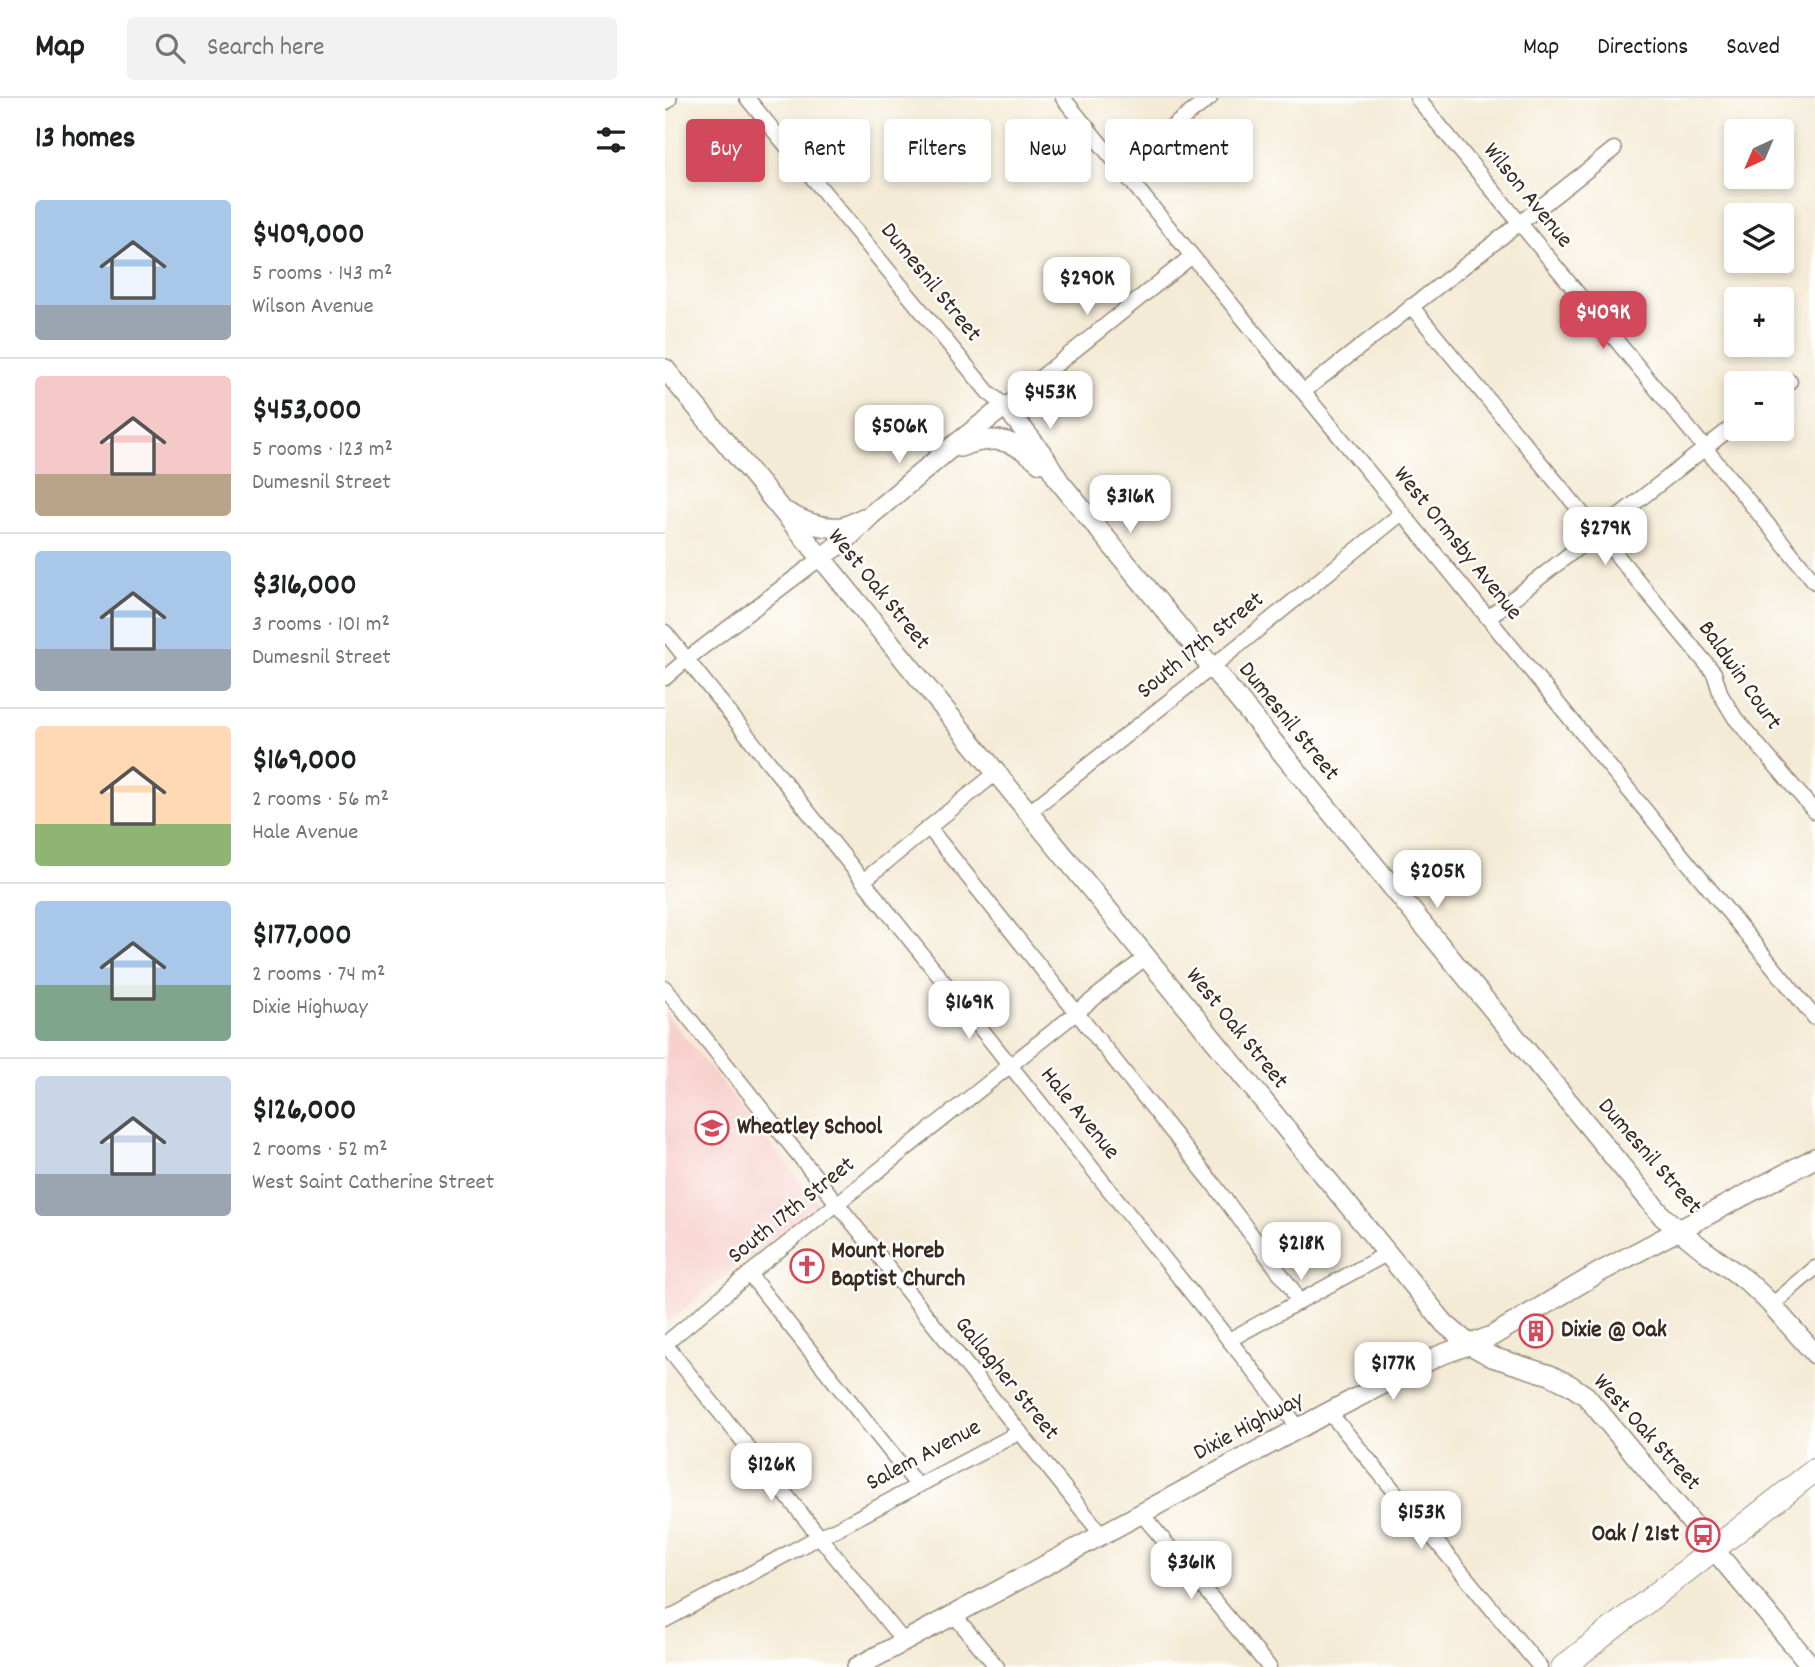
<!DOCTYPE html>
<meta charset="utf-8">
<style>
:root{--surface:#fff;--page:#f2f2f2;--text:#202124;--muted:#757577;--line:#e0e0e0;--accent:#d1495b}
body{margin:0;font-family:Dekko,sans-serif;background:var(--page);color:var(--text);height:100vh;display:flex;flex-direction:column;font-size:26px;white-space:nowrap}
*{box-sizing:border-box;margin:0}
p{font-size:23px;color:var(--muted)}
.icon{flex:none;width:38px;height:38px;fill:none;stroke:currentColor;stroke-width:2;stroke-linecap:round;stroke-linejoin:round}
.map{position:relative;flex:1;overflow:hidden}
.details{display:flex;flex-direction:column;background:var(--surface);width:665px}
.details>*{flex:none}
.banner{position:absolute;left:21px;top:21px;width:665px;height:63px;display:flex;gap:14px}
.needle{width:46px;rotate:224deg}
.controls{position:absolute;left:1059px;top:21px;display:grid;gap:14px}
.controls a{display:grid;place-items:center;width:70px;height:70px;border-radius:7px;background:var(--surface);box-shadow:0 4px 10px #0003;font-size:35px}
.price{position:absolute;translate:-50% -60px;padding:0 16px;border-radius:14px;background:#fff;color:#222;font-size:23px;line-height:46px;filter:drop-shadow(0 2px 4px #0008)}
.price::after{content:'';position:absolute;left:50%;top:42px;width:21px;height:16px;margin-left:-10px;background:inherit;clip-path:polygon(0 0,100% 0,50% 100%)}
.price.selected{background:var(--accent);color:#fff}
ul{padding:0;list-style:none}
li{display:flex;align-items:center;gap:21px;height:175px;padding:0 35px}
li+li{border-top:2px solid var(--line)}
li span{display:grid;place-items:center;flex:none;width:196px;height:140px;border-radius:7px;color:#555}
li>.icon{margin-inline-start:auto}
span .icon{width:84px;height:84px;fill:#fffc;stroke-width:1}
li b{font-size:30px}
h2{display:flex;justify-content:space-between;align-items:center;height:84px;padding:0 35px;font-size:30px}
.tag{padding:0 24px;border-radius:7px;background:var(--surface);box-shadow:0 4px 10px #0003;font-size:24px;line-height:63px}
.tag.selected{background:var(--accent);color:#fff}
header{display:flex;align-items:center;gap:42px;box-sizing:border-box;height:98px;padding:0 35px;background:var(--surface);border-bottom:2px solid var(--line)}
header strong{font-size:33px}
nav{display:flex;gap:38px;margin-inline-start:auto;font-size:24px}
.search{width:490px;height:63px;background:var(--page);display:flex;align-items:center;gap:18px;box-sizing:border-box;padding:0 24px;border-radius:7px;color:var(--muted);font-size:26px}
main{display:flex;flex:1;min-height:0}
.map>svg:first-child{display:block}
.built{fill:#f7d0cc}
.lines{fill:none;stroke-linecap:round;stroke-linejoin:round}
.street-casing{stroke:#988a7a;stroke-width:17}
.secondary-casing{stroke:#988a7a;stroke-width:22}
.primary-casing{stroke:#988a7a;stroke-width:25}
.street{stroke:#fff;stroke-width:14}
.secondary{stroke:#fff;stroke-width:19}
.primary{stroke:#fff;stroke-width:23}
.labels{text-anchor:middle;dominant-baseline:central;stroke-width:5;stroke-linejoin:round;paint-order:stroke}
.street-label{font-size:24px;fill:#3b2a1e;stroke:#fff}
.poi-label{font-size:24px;font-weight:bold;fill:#3b2a1e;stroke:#fff;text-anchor:start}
</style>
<header>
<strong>Map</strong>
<div class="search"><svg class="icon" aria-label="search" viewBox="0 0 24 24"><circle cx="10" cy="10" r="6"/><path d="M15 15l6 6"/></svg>Search here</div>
<nav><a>Map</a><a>Directions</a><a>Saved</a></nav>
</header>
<main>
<section class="details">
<h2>13 homes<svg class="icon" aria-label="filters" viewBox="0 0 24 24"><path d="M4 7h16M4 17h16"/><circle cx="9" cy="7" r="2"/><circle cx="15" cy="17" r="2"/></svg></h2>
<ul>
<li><span style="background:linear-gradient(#a9c7e8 75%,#9aa5b1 0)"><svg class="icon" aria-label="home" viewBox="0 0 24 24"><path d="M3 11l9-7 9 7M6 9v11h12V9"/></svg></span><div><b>$409,000</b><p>5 rooms · 143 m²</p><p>Wilson Avenue</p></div></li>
<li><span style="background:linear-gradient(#f6c9c9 70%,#b9a48a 0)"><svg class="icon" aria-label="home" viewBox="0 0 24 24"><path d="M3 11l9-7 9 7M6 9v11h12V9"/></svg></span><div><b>$453,000</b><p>5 rooms · 123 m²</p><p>Dumesnil Street</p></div></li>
<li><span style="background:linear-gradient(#a9c7e8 70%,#9aa5b1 0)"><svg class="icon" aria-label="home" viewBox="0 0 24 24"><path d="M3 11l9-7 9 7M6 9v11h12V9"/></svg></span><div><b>$316,000</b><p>3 rooms · 101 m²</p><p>Dumesnil Street</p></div></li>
<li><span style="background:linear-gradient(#ffd9b3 70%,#8fb573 0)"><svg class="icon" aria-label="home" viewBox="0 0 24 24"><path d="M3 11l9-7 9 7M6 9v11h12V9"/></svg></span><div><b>$169,000</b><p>2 rooms · 56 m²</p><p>Hale Avenue</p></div></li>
<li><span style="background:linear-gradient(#a9c7e8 60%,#7fa58c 0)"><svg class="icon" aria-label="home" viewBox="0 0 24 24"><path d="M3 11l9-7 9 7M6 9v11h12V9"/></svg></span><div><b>$177,000</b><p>2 rooms · 74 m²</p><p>Dixie Highway</p></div></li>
<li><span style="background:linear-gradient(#c9d6e8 70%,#9aa5b1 0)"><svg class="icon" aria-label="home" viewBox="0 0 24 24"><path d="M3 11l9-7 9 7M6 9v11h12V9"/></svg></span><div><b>$126,000</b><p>2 rooms · 52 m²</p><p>West Saint Catherine Street</p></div></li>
</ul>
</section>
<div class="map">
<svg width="1150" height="1569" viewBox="0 0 1150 1569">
<rect width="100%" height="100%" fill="#fff"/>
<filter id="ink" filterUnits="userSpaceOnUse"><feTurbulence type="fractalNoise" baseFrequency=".0143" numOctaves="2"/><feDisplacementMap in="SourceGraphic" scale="14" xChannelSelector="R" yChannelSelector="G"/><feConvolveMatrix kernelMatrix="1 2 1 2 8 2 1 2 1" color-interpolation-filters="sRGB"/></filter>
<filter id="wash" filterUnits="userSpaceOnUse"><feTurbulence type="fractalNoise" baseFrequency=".00686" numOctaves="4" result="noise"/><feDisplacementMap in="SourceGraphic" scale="28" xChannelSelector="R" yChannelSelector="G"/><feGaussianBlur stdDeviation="1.57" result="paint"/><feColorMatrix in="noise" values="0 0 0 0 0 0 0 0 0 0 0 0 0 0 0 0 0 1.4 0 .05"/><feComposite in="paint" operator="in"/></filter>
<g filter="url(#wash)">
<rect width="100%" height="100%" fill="#f4ebd6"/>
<path class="built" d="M0 914 153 1105 3 1224 0 1221Z"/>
</g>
<g filter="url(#ink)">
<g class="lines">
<defs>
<g id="street">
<path d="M82 0 323 294 340 308 527 158"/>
<path d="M398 0 1150 920"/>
<path d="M752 0 1150 484"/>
<path d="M454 69 545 0"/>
<path d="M746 208 1049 575 1056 597 1070 620 1150 714"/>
<path d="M1116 290 1125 283"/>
<path d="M638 294C741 212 846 133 949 51"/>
<path d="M823 520 1071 326"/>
<path d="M0 534 634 1330"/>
<path d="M0 580 22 561 156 460"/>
<path d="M363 715 547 569 737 415"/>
<path d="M264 730 547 1084 627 1191 633 1205"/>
<path d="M198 783 331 675"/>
<path d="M0 890 437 1437"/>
<path d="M84 1176 252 1387"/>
<path d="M1107 1207 1150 1170"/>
<path d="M564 1242 723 1155"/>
<path d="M0 1246 84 1176 481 859"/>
<path d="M0 1246 239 1544"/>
<path d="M664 1314 875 1569"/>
<path d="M476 1415 604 1569"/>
<path d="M289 1517 332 1569"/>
<path d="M0 1522 155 1438 173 1430 355 1334"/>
</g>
<g id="secondary">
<path d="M0 2 2 0"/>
<path d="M0 271 167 473 780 1226 804 1246 827 1259 885 1277 905 1287 921 1298 1147 1569"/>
<path d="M295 349C330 336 348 341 375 365"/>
<path d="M121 414C138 424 156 431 176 429 184 428 191 423 198 420"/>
<path d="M156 460 183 440 206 417 282 353 340 308 379 358 394 383 998 1119 1040 1153 1082 1183 1103 1203 1150 1256"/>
<path d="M192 1569 664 1314 773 1258 827 1238 935 1174 1150 1060"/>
</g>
<path id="primary" d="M898 1569 1150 1372"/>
</defs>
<use href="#street" class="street-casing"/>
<use href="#secondary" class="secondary-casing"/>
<use href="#primary" class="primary-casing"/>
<use href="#street" class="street"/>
<use href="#secondary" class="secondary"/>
<use href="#primary" class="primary"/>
</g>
</g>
<defs>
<symbol id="school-ring" viewBox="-11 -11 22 22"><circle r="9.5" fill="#fff" stroke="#d1495b" stroke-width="1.5"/><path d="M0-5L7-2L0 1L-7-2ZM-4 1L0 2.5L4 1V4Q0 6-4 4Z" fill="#d1495b"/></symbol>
<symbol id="church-ring" viewBox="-11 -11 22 22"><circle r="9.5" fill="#fff" stroke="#d1495b" stroke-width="1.5"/><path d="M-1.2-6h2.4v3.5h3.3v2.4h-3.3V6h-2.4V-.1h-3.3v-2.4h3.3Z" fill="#d1495b"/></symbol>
<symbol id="building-ring" viewBox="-11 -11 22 22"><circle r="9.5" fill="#fff" stroke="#d1495b" stroke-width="1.5"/><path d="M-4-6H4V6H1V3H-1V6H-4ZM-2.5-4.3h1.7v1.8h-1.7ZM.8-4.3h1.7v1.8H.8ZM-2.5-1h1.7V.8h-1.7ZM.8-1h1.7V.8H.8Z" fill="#d1495b"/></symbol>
<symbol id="bus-ring" viewBox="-11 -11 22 22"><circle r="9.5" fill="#fff" stroke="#d1495b" stroke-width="1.5"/><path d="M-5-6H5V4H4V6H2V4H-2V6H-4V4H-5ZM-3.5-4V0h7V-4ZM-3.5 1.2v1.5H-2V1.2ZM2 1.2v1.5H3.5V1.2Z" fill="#d1495b"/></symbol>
</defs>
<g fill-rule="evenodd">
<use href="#school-ring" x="28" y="1011" width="38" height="38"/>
<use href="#church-ring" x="123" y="1149" width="38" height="38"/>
<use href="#building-ring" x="852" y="1214" width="38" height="38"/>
<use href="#bus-ring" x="1019" y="1418" width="38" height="38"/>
</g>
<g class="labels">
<g class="street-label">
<text transform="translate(862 98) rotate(51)">Wilson Avenue</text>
<text transform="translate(265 185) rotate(51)">Dumesnil Street</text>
<text transform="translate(792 446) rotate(51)">West Ormsby Avenue</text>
<text transform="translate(213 492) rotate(51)">West Oak Street</text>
<text transform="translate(536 548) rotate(-39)">South 17th Street</text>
<text transform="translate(1074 578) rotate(55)">Baldwin Court</text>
<text transform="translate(623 624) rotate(51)">Dumesnil Street</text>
<text transform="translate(571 931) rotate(51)">West Oak Street</text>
<text transform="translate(414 1016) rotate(51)">Hale Avenue</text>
<text transform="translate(984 1059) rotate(49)">Dumesnil Street</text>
<text transform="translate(127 1113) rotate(-39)">South 17th Street</text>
<text transform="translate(341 1281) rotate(51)">Gallagher Street</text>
<text transform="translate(584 1329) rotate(-28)">Dixie Highway</text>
<text transform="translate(981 1335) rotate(48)">West Oak Street</text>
<text transform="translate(259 1358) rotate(-28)">Salem Avenue</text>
</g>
<g class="poi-label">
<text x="72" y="1030">Wheatley School</text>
<text x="166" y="1154">Mount Horeb<tspan x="166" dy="28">Baptist Church</tspan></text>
<text x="896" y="1233">Dixie @ Oak</text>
<text x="1014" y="1437" text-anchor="end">Oak / 21st</text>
</g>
</g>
</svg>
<div class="controls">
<a><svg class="needle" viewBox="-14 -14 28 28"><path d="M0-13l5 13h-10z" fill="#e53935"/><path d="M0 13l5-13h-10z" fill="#757577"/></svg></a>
<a><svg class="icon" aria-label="layers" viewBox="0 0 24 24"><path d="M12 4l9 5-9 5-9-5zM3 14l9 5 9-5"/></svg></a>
<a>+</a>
<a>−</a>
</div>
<b class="price" style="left:422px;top:219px">$290K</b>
<b class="price selected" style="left:938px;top:253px">$409K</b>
<b class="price" style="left:385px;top:333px">$453K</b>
<b class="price" style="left:234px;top:367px">$506K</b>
<b class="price" style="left:465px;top:437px">$316K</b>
<b class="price" style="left:940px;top:469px">$279K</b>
<b class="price" style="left:772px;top:812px">$205K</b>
<b class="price" style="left:304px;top:943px">$169K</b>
<b class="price" style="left:636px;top:1184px">$218K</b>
<b class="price" style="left:728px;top:1304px">$177K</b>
<b class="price" style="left:106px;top:1405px">$126K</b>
<b class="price" style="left:756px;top:1453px">$153K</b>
<b class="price" style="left:526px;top:1503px">$361K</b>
<div class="banner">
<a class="tag selected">Buy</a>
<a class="tag">Rent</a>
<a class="tag">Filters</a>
<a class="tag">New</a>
<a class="tag">Apartment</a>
</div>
</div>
</main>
